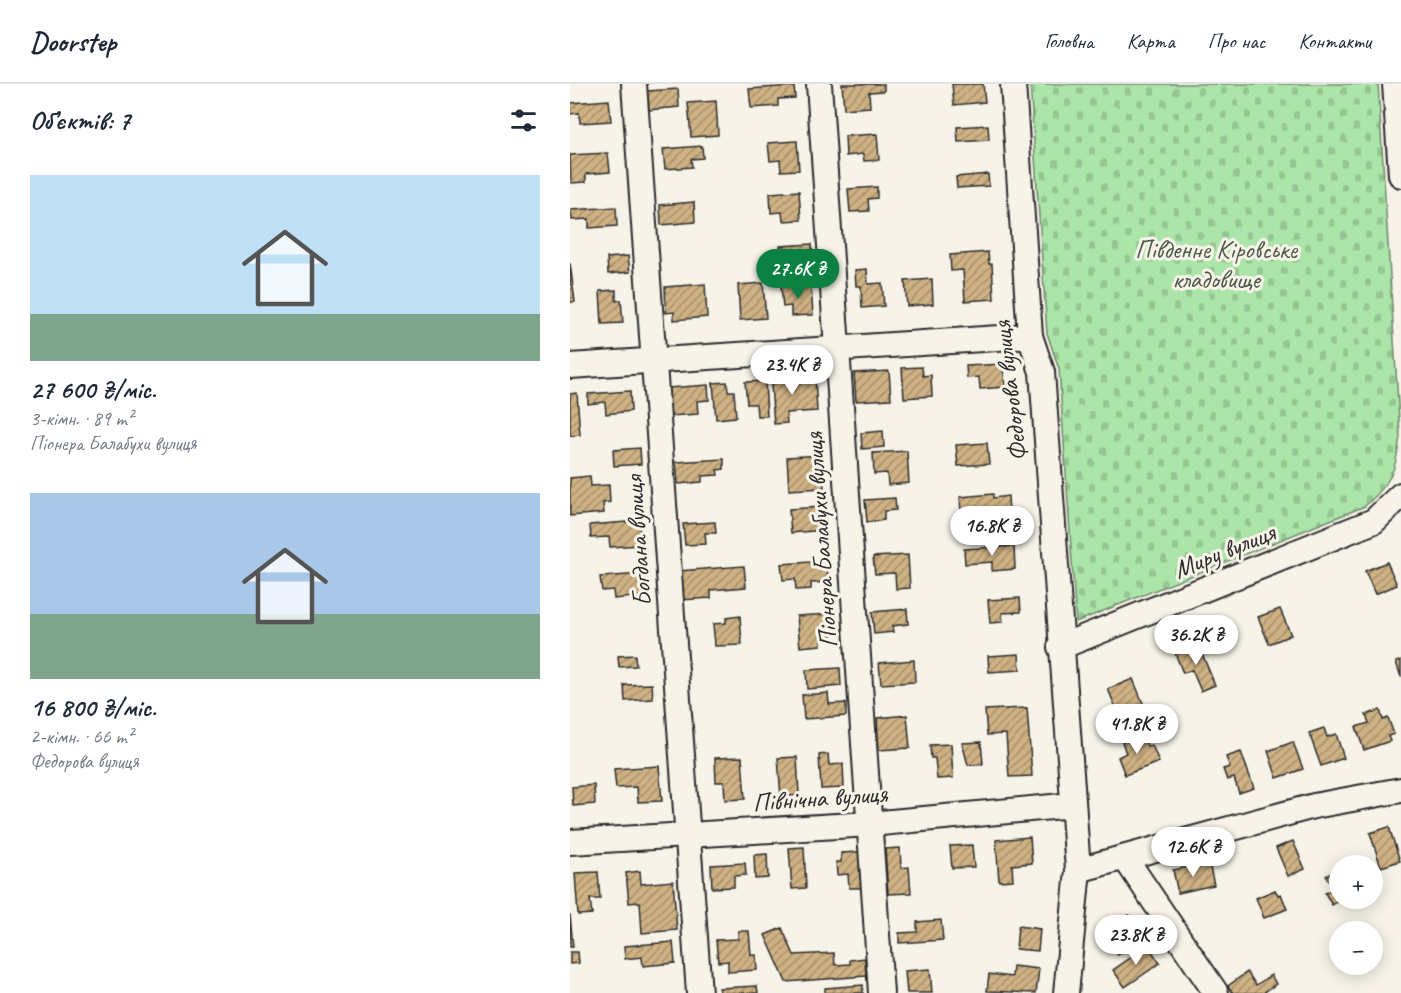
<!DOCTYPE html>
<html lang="uk">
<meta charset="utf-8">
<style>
:root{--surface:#fff;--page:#f2f2f3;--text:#1f2937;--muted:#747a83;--line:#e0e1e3;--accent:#0b8043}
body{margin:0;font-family:Caveat,sans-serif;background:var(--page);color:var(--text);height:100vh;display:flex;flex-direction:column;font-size:22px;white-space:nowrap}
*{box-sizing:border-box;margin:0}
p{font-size:20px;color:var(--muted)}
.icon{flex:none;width:33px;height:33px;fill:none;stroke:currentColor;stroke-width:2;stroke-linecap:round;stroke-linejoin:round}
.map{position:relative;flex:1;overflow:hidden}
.details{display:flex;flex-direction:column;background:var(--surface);width:570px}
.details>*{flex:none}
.fabs{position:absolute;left:759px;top:771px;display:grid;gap:12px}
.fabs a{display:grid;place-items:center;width:54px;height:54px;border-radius:50%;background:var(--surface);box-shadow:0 3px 15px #0003;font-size:30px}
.price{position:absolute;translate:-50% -51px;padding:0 14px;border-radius:21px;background:#fff;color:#222;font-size:20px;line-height:39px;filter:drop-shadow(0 2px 3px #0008)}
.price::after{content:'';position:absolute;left:50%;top:36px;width:18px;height:14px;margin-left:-9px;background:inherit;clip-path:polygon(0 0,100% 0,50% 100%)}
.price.on{background:var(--accent);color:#fff}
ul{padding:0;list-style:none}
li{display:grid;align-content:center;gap:12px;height:318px;padding:0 30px}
li span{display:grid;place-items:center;height:186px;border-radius:0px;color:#555}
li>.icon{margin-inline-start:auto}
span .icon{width:108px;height:108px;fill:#fffc;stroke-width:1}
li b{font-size:26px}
h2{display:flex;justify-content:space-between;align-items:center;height:72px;padding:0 30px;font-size:26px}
header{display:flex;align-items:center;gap:36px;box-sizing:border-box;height:84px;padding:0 30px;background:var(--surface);border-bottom:2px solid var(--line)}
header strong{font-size:28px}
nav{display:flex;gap:33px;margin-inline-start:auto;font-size:21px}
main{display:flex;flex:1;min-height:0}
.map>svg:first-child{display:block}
.cemetery{fill:url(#cemetery-stones);stroke:#6c886a;stroke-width:1.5}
.building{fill:url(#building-hatch);stroke:#2b2b2b;stroke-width:1.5}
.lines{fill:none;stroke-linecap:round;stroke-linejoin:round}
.minor-casing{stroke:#2b2b2b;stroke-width:28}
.minor{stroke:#f7f3e8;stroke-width:24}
.labels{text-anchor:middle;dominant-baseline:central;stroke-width:6;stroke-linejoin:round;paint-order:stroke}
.park-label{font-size:26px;fill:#4b5a4b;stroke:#f7f3e8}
.street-label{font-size:26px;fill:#2b2b2b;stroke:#f7f3e8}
</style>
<header>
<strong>Doorstep</strong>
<nav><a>Головна</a><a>Карта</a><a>Про нас</a><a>Контакти</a></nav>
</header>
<main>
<section class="details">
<h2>Об’єктів: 7<svg class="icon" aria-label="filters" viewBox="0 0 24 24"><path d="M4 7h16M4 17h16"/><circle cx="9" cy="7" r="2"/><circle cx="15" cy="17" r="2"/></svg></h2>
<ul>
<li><span style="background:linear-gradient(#bfe0f5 75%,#7fa58c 0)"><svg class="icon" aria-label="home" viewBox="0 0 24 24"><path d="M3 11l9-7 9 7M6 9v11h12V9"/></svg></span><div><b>27 600 ₴/міс.</b><p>3-кімн. · 89 m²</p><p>Піонера Балабухи вулиця</p></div></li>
<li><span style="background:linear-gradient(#a9c7e8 65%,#7fa58c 0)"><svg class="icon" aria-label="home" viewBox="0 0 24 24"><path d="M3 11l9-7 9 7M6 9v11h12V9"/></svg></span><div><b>16 800 ₴/міс.</b><p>2-кімн. · 66 m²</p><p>Федорова вулиця</p></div></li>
</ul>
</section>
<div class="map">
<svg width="831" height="909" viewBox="0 0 831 909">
<defs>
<pattern id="cemetery-stones" width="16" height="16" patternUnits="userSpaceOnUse" patternTransform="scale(1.5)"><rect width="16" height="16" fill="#ace5aa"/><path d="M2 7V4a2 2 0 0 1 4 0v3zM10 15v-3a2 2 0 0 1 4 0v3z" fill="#94c592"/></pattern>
<pattern id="building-hatch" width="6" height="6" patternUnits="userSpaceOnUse" patternTransform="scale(1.5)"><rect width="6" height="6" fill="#cfb284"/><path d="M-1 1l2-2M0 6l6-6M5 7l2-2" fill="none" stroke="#a8916c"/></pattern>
</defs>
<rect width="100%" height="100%" fill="#f7f3e8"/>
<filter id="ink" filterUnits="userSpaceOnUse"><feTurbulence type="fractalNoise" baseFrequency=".0167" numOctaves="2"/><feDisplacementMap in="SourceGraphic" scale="12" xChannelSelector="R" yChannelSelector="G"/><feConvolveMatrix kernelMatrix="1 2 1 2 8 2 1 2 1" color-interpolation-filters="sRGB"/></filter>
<g filter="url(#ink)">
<path class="cemetery" d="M460 0H808L830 352C826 387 821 399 795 422L506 538 489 285 477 249Z"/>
<g class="building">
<path d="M272 0H314V7L299 8 300 23 274 25Z"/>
<path d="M382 0H413L415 18 384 21Z"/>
<path d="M224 2 225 14 208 15V22L181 24 179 5Z"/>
<path d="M108 5 109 23 79 26 77 7Z"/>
<path d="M39 16 41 37 10 39 9 29 0 30V19Z"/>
<path d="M146 17 148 51 121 53 118 19Z"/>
<path d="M418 41 419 56 388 58 387 43Z"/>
<path d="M307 50 309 76 294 77 293 70 276 72 275 52Z"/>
<path d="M227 57 229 86 211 87 210 76 200 77 198 59Z"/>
<path d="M132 62 133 74 121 75 122 83 95 85 93 65Z"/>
<path d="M38 69 40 88 16 90V98L1 99 0 71Z"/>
<path d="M418 90 419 102 387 104 386 93Z"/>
<path d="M307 103V114L298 115 299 127 280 128 278 105Z"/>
<path d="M229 107 231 136 213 137 212 128 201 129 200 109Z"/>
<path d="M124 118 125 138 91 141 90 121Z"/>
<path d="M46 123 47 142 19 144V135L2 136 1 126Z"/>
<path d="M242 160 244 183 212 186 210 162Z"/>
<path d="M418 168 419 180H422L424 215 395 217 393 186 381 187 380 171Z"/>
<path d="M58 172 60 188 38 190 37 174Z"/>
<path d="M0 179 5 218H0Z"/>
<path d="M297 185 298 200 312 199 314 222 292 224 291 202H286L285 186Z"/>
<path d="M362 195 363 220 337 222 335 197Z"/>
<path d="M193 199 196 234 170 236 168 201Z"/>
<path d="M135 200 137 233 104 236V228L96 229 95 203Z"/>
<path d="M241 201 243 231 221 232V222L213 223 211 203Z"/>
<path d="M46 206V217L51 216 53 239 32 240 30 207Z"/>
<path d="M433 280 435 303 410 305 409 293 397 294 396 282Z"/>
<path d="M352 283 353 292 361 291 362 312 334 314 332 284Z"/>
<path d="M210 287V296L245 293 247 327 216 329 217 339 204 340 200 288Z"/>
<path d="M319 287 321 315 286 317 284 289Z"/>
<path d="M195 297 197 332H187L186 320H177L175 298Z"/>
<path d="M157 298 158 307H164L166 333 146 335 143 299Z"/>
<path d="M138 301 139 316 127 317 128 330 100 332 98 304Z"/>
<path d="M60 307 61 327 36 330 35 318 18 320V310Z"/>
<path d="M7 309 10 351 0 352V310Z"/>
<path d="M313 347 314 363 292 365 291 349Z"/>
<path d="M417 359 419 380 388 382 386 361Z"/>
<path d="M70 364 71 380 44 382 43 366Z"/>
<path d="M337 367 339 399 318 401 317 389 304 390 303 369Z"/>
<path d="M252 371 254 404 219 406 217 373Z"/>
<path d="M154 375V385L147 386 148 391 132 392V398L108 400 106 378Z"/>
<path d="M20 392 21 402 39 401 40 418 33 419 34 429 0 432V394Z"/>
<path d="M423 410V414L438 412 439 429 419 430 418 426 391 428 390 413Z"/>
<path d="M325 414 326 426 314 427V436L297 438 295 416Z"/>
<path d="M252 423 254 446 221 449 219 425Z"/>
<path d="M69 437 71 461 40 463 39 453 21 454 20 441Z"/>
<path d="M145 438 146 449H135L136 460 115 461 113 440Z"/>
<path d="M444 462 445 485 422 487V478L395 480 394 465Z"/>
<path d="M338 471 340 504 326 505 325 489 305 490 303 473Z"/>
<path d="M257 477 258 498 241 499V505L226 506 225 495 213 496 211 480Z"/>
<path d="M817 478 827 501 805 510 795 487Z"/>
<path d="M174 482 176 503 141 506V514L110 516 108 487Z"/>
<path d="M72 490 73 512 44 515 43 506 32 507 30 493Z"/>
<path d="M450 514 451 528 432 529 433 538 420 539 418 516Z"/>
<path d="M337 525 338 540 322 542 323 548 304 550 302 528Z"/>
<path d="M710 525 721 551 699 560 688 533Z"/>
<path d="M260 530 262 554 251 555V561L230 563 227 532Z"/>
<path d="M170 532 172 561 145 562 143 540 156 539V534Z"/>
<path d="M628 560 645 601 631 607 622 586 613 589 605 569Z"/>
<path d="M449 570 450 586 419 588 418 572Z"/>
<path d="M65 571 66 582 49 583 48 572Z"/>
<path d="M344 576 345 598 311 600 309 579Z"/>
<path d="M831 576V593L826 578Z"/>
<path d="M270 584 271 602 237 605 236 586Z"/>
<path d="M563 595 575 624 550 634 538 605Z"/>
<path d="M82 600 83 615 55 617 54 601Z"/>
<path d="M258 609 259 620 276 619V632L234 635 232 611Z"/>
<path d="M457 624 462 692 439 693 436 650 417 651 415 626Z"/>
<path d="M810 626 813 636 818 634 824 650 818 652 820 657 794 666 786 643 799 639 796 631Z"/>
<path d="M337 631 340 664 309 666 307 634Z"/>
<path d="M754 644 757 653 766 650 774 674 751 682 739 649Z"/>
<path d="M572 650 577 662 582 661 589 678 555 691 548 673 556 669 552 658Z"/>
<path d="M411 658 413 680 398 681 392 659Z"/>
<path d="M723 658 733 685 707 694 698 667Z"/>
<path d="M381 660 383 694 367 695 365 674H361L360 661Z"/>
<path d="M671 668 684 704 669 709 664 694 657 696 653 685 660 683 656 673Z"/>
<path d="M258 670 259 681 273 680 274 704 251 705 249 671Z"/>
<path d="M172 673 175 715 155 716 154 698H146L145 674Z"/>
<path d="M227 673 229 711 211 713 208 674Z"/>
<path d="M89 682 92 717 68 718 67 703 46 704 44 685Z"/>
<path d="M24 701 25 720 3 722 2 703Z"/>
<path d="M819 743 830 777 811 783 800 749Z"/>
<path d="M460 753 462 779 442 781 443 796 429 797 426 756Z"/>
<path d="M723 757 735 785 718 792 706 764Z"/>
<path d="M402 761 404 783 382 784 380 762Z"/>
<path d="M234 763 236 804 222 805 219 764Z"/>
<path d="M330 764 331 784 339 783 341 809 318 810 315 765Z"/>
<path d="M289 768 292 804H279L278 790 267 791 266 778H271V769Z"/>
<path d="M197 770 198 794 185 795 184 771Z"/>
<path d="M175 779 176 791 164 792V803L142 804 141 781Z"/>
<path d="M639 779 644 801 608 809 603 786Z"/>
<path d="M770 784V814L772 815 762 821 755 809 763 805 756 792Z"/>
<path d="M70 787 71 800 103 797 107 846 72 849 70 818 59 819 56 789Z"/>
<path d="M28 788 30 815H20L22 830 8 831 5 789Z"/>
<path d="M705 806 708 811 711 810 717 825 694 834 686 814Z"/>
<path d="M0 830 3 863H0Z"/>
<path d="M559 831 574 853 548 871 533 849Z"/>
<path d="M371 836 373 856 329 859V849L347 848V838Z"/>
<path d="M448 842 470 845 468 867 446 865Z"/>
<path d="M212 844 224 871 264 869 265 881 280 880V876L295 874 296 892 216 898 195 851Z"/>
<path d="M168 847H179L181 871H186L187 886 158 888V877L148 878 146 856 168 855Z"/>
<path d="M103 858 105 879 73 882 72 873 55 875 54 862Z"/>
<path d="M578 862 590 879 555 903 543 886Z"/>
<path d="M0 868H8L9 879 0 880Z"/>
<path d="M443 882 469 885 466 909 417 907 419 890 442 893Z"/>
<path d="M360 885 362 909H337L335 887Z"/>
<path d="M677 888 686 901 701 891 706 900 693 909H663L658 902Z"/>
<path d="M293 901V909H255V904Z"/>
<path d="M187 902 188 909H150L149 904Z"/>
</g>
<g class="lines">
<defs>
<g id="minor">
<path d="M64 0 129 909"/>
<path d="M249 0 311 909"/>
<path d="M443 0 460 252 472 288 508 786 496 909"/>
<path d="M825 0 831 91"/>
<path d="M0 282 460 252"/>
<path d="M490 563 804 437 831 411"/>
<path d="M0 758 300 740 503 721"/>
<path d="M555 774 646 909"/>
<path d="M508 786 744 722 831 706"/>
</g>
</defs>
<use href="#minor" class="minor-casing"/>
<use href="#minor" class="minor"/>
</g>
</g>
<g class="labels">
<g class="park-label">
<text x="646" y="165">Південне Кіровське<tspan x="646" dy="30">кладовище</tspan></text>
</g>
<g class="street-label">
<text transform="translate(440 307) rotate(-97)">Федорова вулиця</text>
<text transform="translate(251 456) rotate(-94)">Піонера Балабухи вулиця</text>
<text transform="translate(68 457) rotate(-94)">Богдана вулиця</text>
<text transform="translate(654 467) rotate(-22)">Миру вулиця</text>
<text transform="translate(250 714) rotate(-4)">Північна вулиця</text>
</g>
</g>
</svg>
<div class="fabs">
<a>+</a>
<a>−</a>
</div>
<b class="price on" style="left:228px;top:216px">27.6K ₴</b>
<b class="price" style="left:222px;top:312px">23.4K ₴</b>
<b class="price" style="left:422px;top:473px">16.8K ₴</b>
<b class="price" style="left:626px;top:582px">36.2K ₴</b>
<b class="price" style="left:567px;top:671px">41.8K ₴</b>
<b class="price" style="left:623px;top:794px">12.6K ₴</b>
<b class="price" style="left:566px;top:882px">23.8K ₴</b>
</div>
</main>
